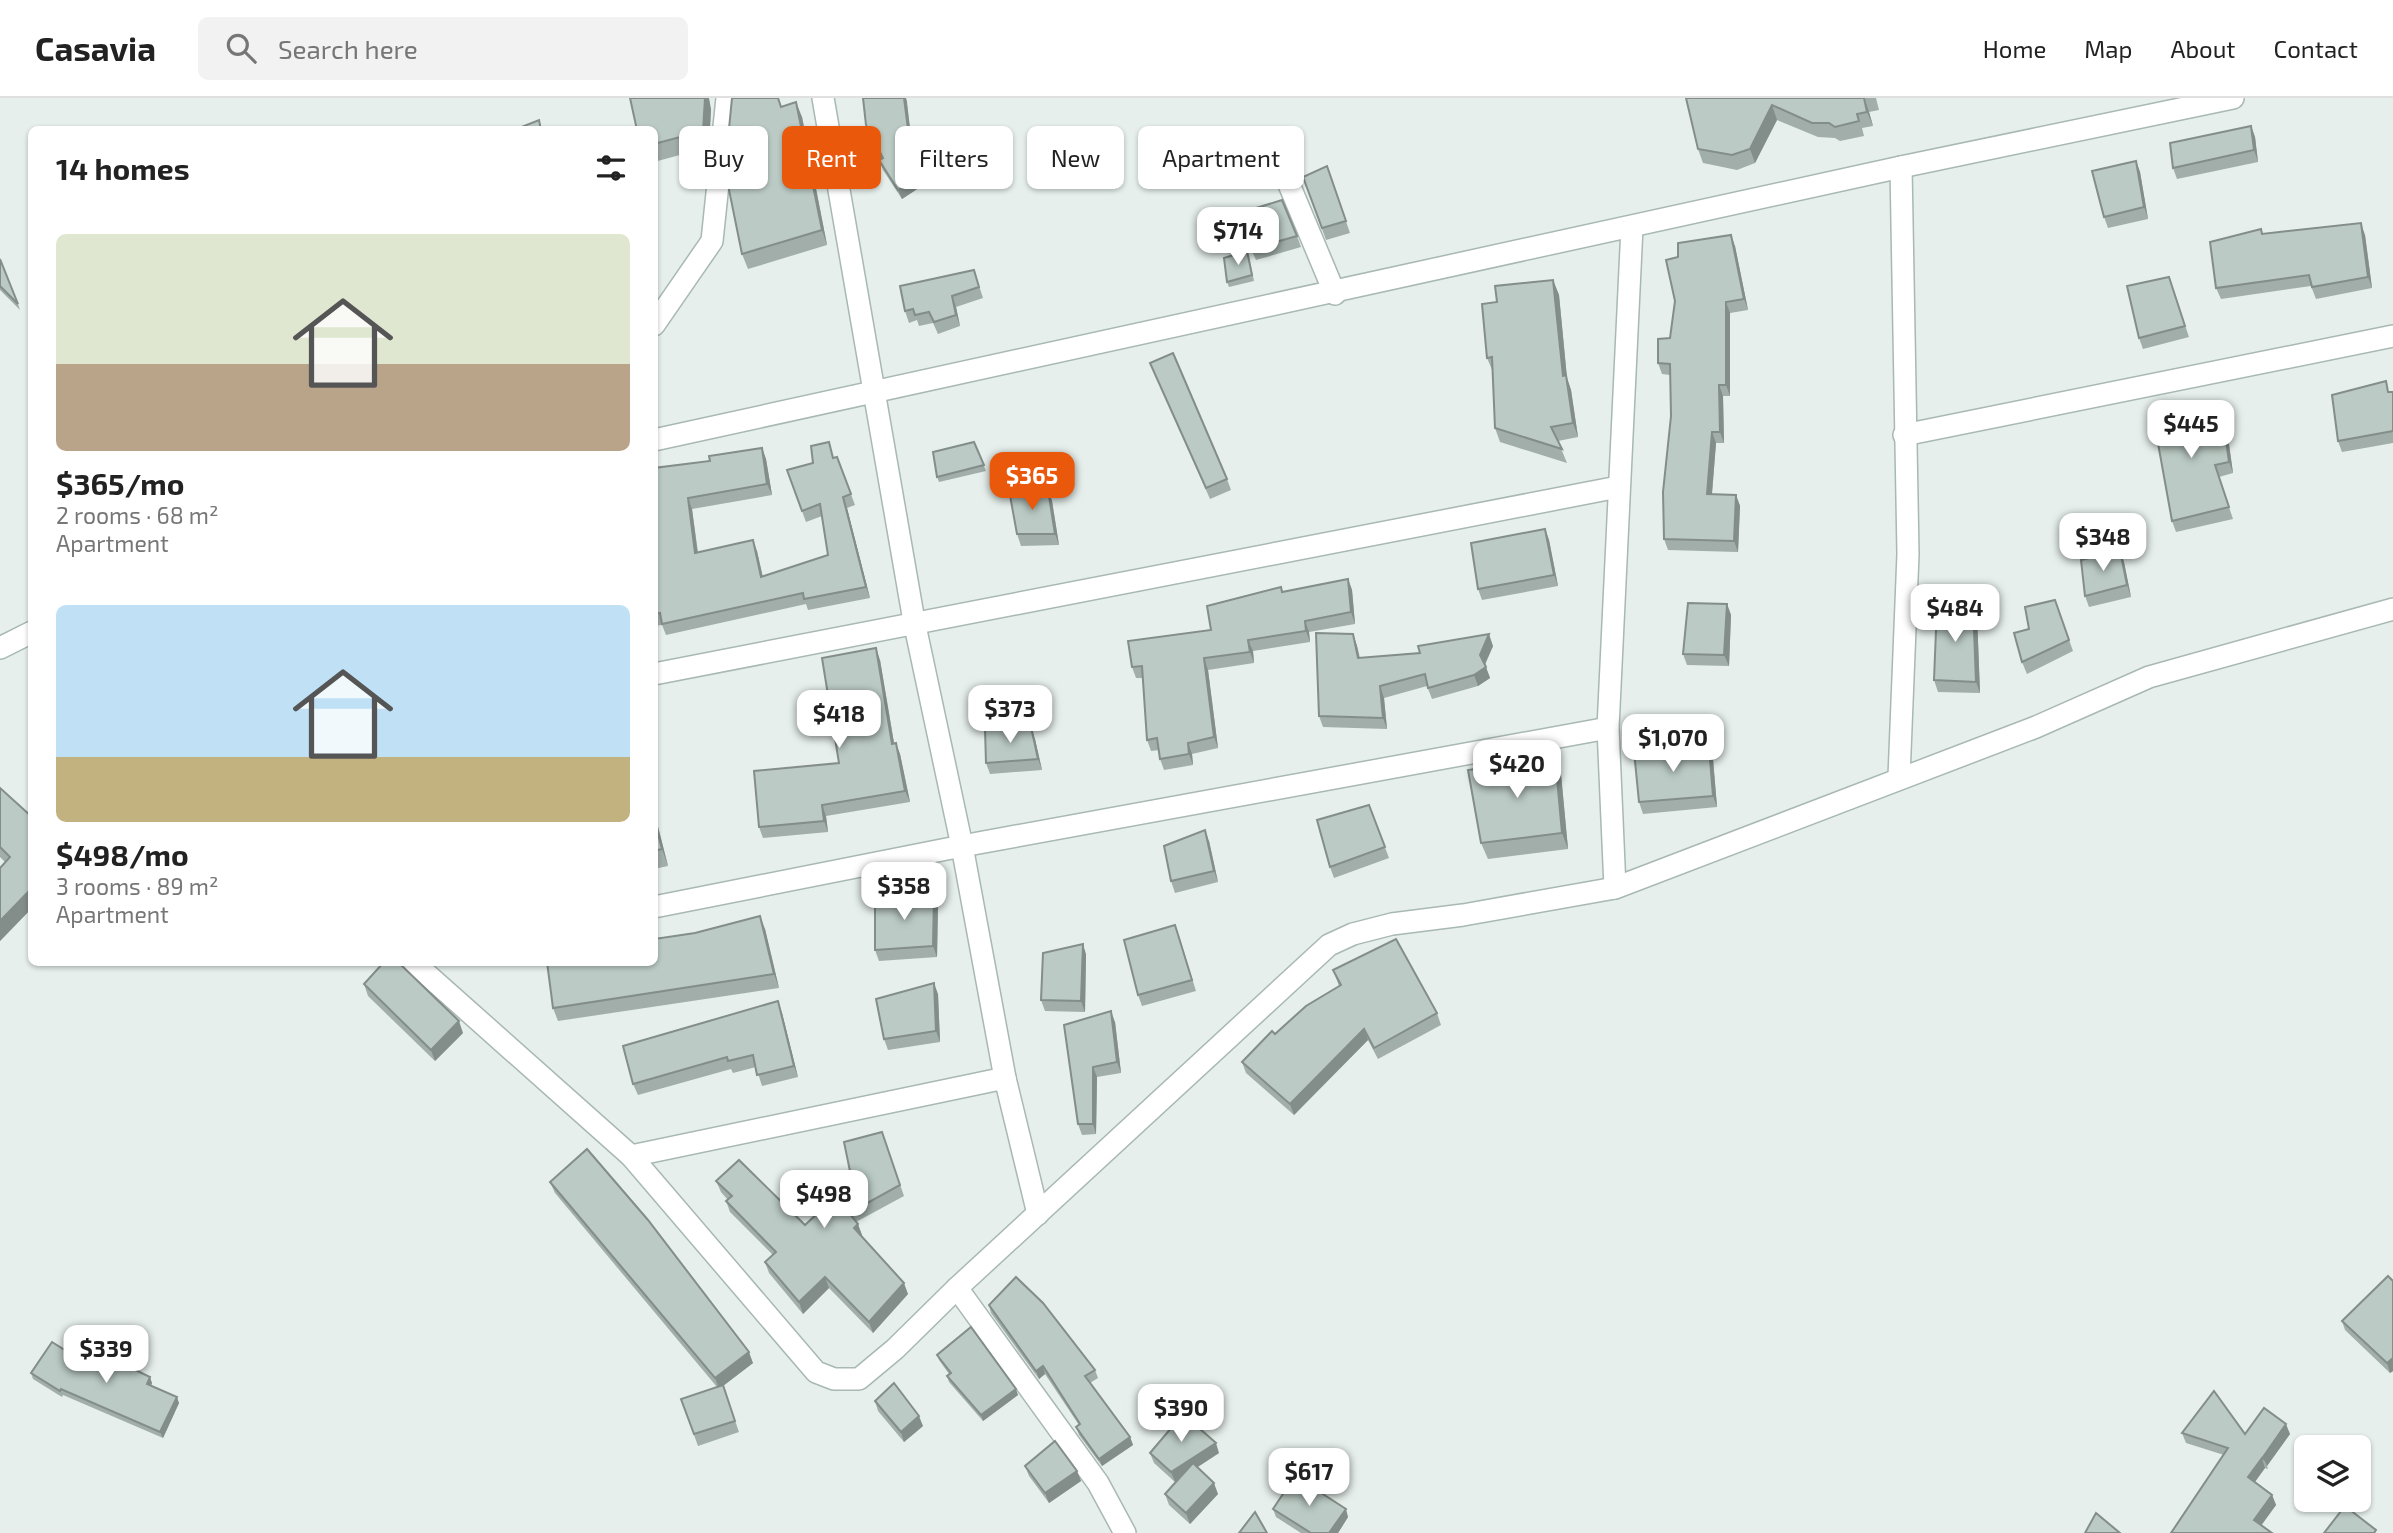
<!DOCTYPE html>
<meta charset="utf-8">
<style>
:root{--surface:#fff;--page:#f2f2f2;--text:#222;--muted:#767676;--line:#e0e0e0;--accent:#ea580c}
body{margin:0;font-family:"Exo 2",sans-serif;background:var(--page);color:var(--text);height:100vh;display:flex;flex-direction:column;font-size:26px;white-space:nowrap}
*{box-sizing:border-box;margin:0}
p{font-size:23px;color:var(--muted)}
.icon{flex:none;width:38px;height:38px;fill:none;stroke:currentColor;stroke-width:2;stroke-linecap:round;stroke-linejoin:round}
.map{position:relative;flex:1;overflow:hidden}
.panel{position:absolute;left:28px;top:28px;width:630px;height:840px;display:flex;flex-direction:column;background:var(--surface);border-radius:10px;box-shadow:0 2px 5px #0004}
.panel>*{flex:none}
.top-card{position:absolute;left:679px;top:28px;width:665px;height:63px;display:flex;gap:14px}
.buttons{position:absolute;left:2294px;top:1337px;display:grid;gap:14px}
.buttons a{display:grid;place-items:center;width:77px;height:77px;border-radius:10px;background:var(--surface);box-shadow:0 2px 5px #0004;font-size:35px}
.price{position:absolute;translate:-50% -60px;padding:0 16px;border-radius:14px;background:#fff;color:#222;font-size:23px;line-height:46px;filter:drop-shadow(0 2px 4px #0008)}
.price::after{content:'';position:absolute;left:50%;top:42px;width:21px;height:16px;margin-left:-10px;background:inherit;clip-path:polygon(0 0,100% 0,50% 100%)}
.price.current{background:var(--accent);color:#fff}
ul{padding:0;list-style:none}
li{display:grid;align-content:center;gap:14px;height:371px;padding:0 28px}
li span{display:grid;place-items:center;height:217px;border-radius:10px;color:#555}
li>.icon{margin-inline-start:auto}
span .icon{width:126px;height:126px;fill:#fffc;stroke-width:1}
li b{font-size:30px}
h2{display:flex;justify-content:space-between;align-items:center;height:84px;padding:0 28px;font-size:30px}
.pill{padding:0 24px;border-radius:10px;background:var(--surface);box-shadow:0 2px 5px #0004;font-size:24px;line-height:63px}
.pill.current{background:var(--accent);color:#fff}
header{display:flex;align-items:center;gap:42px;box-sizing:border-box;height:98px;padding:0 35px;background:var(--surface);border-bottom:2px solid var(--line)}
header strong{font-size:33px}
nav{display:flex;gap:38px;margin-inline-start:auto;font-size:24px}
.search{width:490px;height:63px;background:var(--page);display:flex;align-items:center;gap:18px;box-sizing:border-box;padding:0 24px;border-radius:10px;color:var(--muted);font-size:26px}
.map>svg:first-child{display:block}
.lines{fill:none;stroke-linecap:round;stroke-linejoin:round}
.minor-casing{stroke:#a8b8b2;stroke-width:24}
.tertiary-casing{stroke:#a8b8b2;stroke-width:24}
.minor{stroke:#fff;stroke-width:21}
.tertiary{stroke:#fff;stroke-width:21}
.wall{fill:#a1aea9}
.shaded-wall{fill:#838d89}
.building{fill:#bbcac4;stroke:#838d89;stroke-width:2}
</style>
<header>
<strong>Casavia</strong>
<div class="search"><svg class="icon" aria-label="search" viewBox="0 0 24 24"><circle cx="10" cy="10" r="6"/><path d="M15 15l6 6"/></svg>Search here</div>
<nav><a>Home</a><a>Map</a><a>About</a><a>Contact</a></nav>
</header>
<div class="map">
<svg width="2393" height="1435" viewBox="0 0 2393 1435">
<rect width="100%" height="100%" fill="#e6efeb"/>
<g class="lines">
<defs>
<g id="minor">
<path d="M823 0 914 523 962 748 1005 980 1038 1116"/>
<path d="M1283 72 1335 196"/>
<path d="M654 227 712 143 727 0"/>
<path d="M1904 337 2393 238"/>
<path d="M654 576 1618 389"/>
<path d="M1899 679 1908 456 1901 69"/>
<path d="M1615 790 1608 630 1632 129"/>
<path d="M654 809 962 748 1608 630"/>
<path d="M413 864 631 1058 816 1274 834 1281H859L895 1251 957 1190 1329 847 1353 836 1392 826 1463 817 1615 790 2036 629 2149 579 2393 511"/>
<path d="M631 1058 1005 980"/>
<path d="M957 1190 1098 1385 1125 1435"/>
</g>
<g id="tertiary">
<path d="M654 342 1901 69 2233 0"/>
<path d="M0 550 32 534"/>
</g>
</defs>
<use href="#minor" class="minor-casing"/>
<use href="#tertiary" class="tertiary-casing"/>
<use href="#minor" class="minor"/>
<use href="#tertiary" class="tertiary"/>
</g>
<g class="wall">
<path d="M863 0H906L911 36 934 80 902 101 883 72 879 62 882 61 869 37 866 27Z"/>
<path d="M1686 0H1876L1879 12 1869 14 1873 28 1862 30 1864 38 1840 43 1835 40 1818 39 1777 22 1755 65 1737 72 1703 65 1698 51Z"/>
<path d="M781 9 802 19 827 147 748 171 742 156Z"/>
<path d="M711 11 709 49 654 64V32Z"/>
<path d="M2251 28 2255 39 2258 64 2177 81 2173 70Z"/>
<path d="M2136 63 2140 74 2148 121 2108 130 2104 119Z"/>
<path d="M1327 68 1350 135 1326 142 1303 79Z"/>
<path d="M2263 136 2365 137 2372 190 2316 201 2311 188 2221 201 2216 190Z"/>
<path d="M1297 138 1301 149 1256 162 1251 151Z"/>
<path d="M1735 148 1748 212 1730 215V298H1723L1724 345H1716L1712 396 1736 397 1740 408 1738 454 1668 452 1664 441 1671 318 1670 277 1662 276 1658 265 1670 240 1675 203Z"/>
<path d="M1249 158 1254 183 1229 189 1227 184Z"/>
<path d="M0 161 18 206 20 212 0 192Z"/>
<path d="M974 172 983 200 956 209 960 228 938 236 933 225 919 228 917 222 909 225 905 213Z"/>
<path d="M2169 179 2189 239 2143 251 2139 240Z"/>
<path d="M1553 182 1559 197 1567 280 1571 292 1578 339 1558 343 1567 365 1500 344 1495 330 1493 274 1487 260 1497 204Z"/>
<path d="M1150 265 1227 381 1231 392 1210 401Z"/>
<path d="M2393 294V345L2342 354 2338 343Z"/>
<path d="M2193 318 2215 323 2223 321 2227 332 2233 375 2219 379 2233 421 2176 434 2172 423Z"/>
<path d="M974 344 986 373 939 384 937 379Z"/>
<path d="M762 350 766 361 772 397 692 411 698 454 757 453 763 479 828 457 822 418 806 424 787 372 837 359 855 407 847 410 870 500 808 512 806 506 666 537 662 527 654 528V370L710 363Z"/>
<path d="M1048 392 1052 403 1059 447 1021 448 1017 436Z"/>
<path d="M1545 431 1549 442 1558 488 1482 502 1478 491Z"/>
<path d="M2124 464 2131 499 2089 509 2085 498Z"/>
<path d="M1348 481 1352 492 1355 526 1309 534 1310 544 1253 553 1254 565 1208 572 1218 650 1192 656 1193 667 1164 672 1160 661 1159 652 1151 653 1147 642 1143 580H1136L1132 569 1211 532 1281 489 1283 494Z"/>
<path d="M2055 502 2073 553 2027 576 2022 564 2029 531Z"/>
<path d="M1727 506 1731 517 1729 568 1687 567 1683 556Z"/>
<path d="M1977 517 1980 595 1938 594 1934 582Z"/>
<path d="M1353 536 1357 548 1360 560 1493 548 1485 567 1490 580 1478 588 1432 601 1427 588 1384 600 1387 631 1323 629 1319 618Z"/>
<path d="M880 562 894 645 900 656 910 704 826 718 828 734 763 740 759 729 839 665Z"/>
<path d="M1035 641 1042 672 990 676 986 665Z"/>
<path d="M1555 659 1561 676 1568 751 1488 761 1481 745Z"/>
<path d="M1713 661 1717 709 1643 716 1639 704Z"/>
<path d="M0 690 32 810 0 843V770L5 764 0 759Z"/>
<path d="M1369 707 1389 760 1334 780 1330 769Z"/>
<path d="M654 713 668 768 654 771Z"/>
<path d="M1209 743 1218 784 1175 795 1171 783Z"/>
<path d="M934 796 938 808 937 859 879 863 875 852Z"/>
<path d="M765 831 779 890 558 923 553 910Z"/>
<path d="M1179 838 1196 893 1142 908 1138 897Z"/>
<path d="M1086 856 1085 914 1045 913 1041 902Z"/>
<path d="M1333 872 1437 915 1441 927 1378 961 1368 942 1294 1017 1246 975 1242 964 1275 936 1339 888Z"/>
<path d="M364 886 463 935 435 963 368 898Z"/>
<path d="M938 896 940 944 888 952 884 941Z"/>
<path d="M782 915 798 979 762 988 756 969 733 975 731 971 638 997 633 986Z"/>
<path d="M1115 924 1121 975 1097 979 1096 1036 1082 1037 1078 1026 1064 927Z"/>
<path d="M882 1034 904 1098 856 1124 862 1137 861 1138 908 1196 873 1235 829 1190 803 1216 769 1175 765 1164 773 1157 730 1114 726 1103 728 1102 721 1094 716 1083 805 1127 852 1083Z"/>
<path d="M550 1084 753 1265 723 1288 739 1334 698 1348 681 1301 717 1289 555 1095Z"/>
<path d="M2393 1183V1273L2390 1275 2345 1232 2342 1223Z"/>
<path d="M989 1207 1095 1272 1098 1280 1090 1285 1130 1339 1133 1347 1102 1368 1079 1337 1076 1329 1079 1327 1045 1276 1039 1281 991 1215Z"/>
<path d="M937 1257 1018 1297 983 1323 949 1284 947 1278 949 1276 939 1262Z"/>
<path d="M76 1259 152 1285 151 1288 179 1305 163 1340 63 1297 62 1299 33 1281 31 1275Z"/>
<path d="M875 1303 923 1328 904 1344 878 1313Z"/>
<path d="M2182 1335 2290 1336 2267 1368 2268 1371 2265 1370 2255 1384 2272 1397 2276 1407 2261 1427 2171 1435 2224 1357 2186 1345Z"/>
<path d="M1150 1355H1219L1197 1369 1218 1396 1190 1426 1169 1407 1165 1396 1178 1382 1175 1384 1154 1365Z"/>
<path d="M1025 1368 1077 1373 1081 1383 1049 1405 1029 1378Z"/>
<path d="M1273 1411 1348 1419 1338 1435H1301L1276 1419Z"/>
</g>
<g class="shaded-wall">
<path d="M705 0H709L711 11 709 49 703 33Z"/>
<path d="M904 0H906L907 4 911 41 908 31Z"/>
<path d="M1864 0 1869 14 1873 28 1867 14Z"/>
<path d="M796 4 802 19 827 147 822 132Z"/>
<path d="M1772 7 1777 22 1755 65 1750 51Z"/>
<path d="M2251 28 2255 39 2258 64 2254 52Z"/>
<path d="M2136 63 2140 74 2148 121 2144 109Z"/>
<path d="M931 71 934 80 902 101 898 92Z"/>
<path d="M2361 125 2365 137 2372 190 2368 179Z"/>
<path d="M1731 137 1735 148 1748 212 1744 201Z"/>
<path d="M1553 182 1559 197 1567 280 1571 292 1578 339 1573 325 1563 278Z"/>
<path d="M952 198 956 209 960 228 956 217Z"/>
<path d="M1726 204 1730 215V298L1726 287Z"/>
<path d="M1719 287 1723 298 1724 345 1720 334Z"/>
<path d="M2188 305 2192 317 2193 330 2189 318Z"/>
<path d="M2223 321 2227 332 2233 375 2229 364Z"/>
<path d="M1712 334 1716 345 1711 407 1707 396Z"/>
<path d="M762 350 766 361 772 397 767 386Z"/>
<path d="M1048 392 1052 403 1059 447 1055 436Z"/>
<path d="M1736 397 1740 408 1738 454 1734 443Z"/>
<path d="M843 399 847 410 870 500 866 489Z"/>
<path d="M688 400 692 411 699 466 695 455Z"/>
<path d="M1545 431 1549 442 1558 488 1554 477Z"/>
<path d="M753 442 757 453 765 490 761 479Z"/>
<path d="M2120 452 2124 464 2131 499 2127 487Z"/>
<path d="M1348 481 1352 492 1355 526 1351 514Z"/>
<path d="M1727 506 1731 517 1729 568 1724 557Z"/>
<path d="M1973 506 1977 517 1980 595 1976 584Z"/>
<path d="M1305 523 1309 534 1310 544 1306 533Z"/>
<path d="M1353 536 1357 548 1362 572 1358 560Z"/>
<path d="M1489 536 1493 548 1484 568 1480 557Z"/>
<path d="M1248 542 1253 553 1254 565 1250 554Z"/>
<path d="M876 550 880 562 896 657 892 646Z"/>
<path d="M1204 560 1208 572 1218 650 1214 639Z"/>
<path d="M1486 569 1490 580 1478 588 1474 577Z"/>
<path d="M1380 588 1384 600 1387 631 1383 620Z"/>
<path d="M1031 629 1035 641 1042 672 1038 661Z"/>
<path d="M896 645 900 656 910 704 905 693Z"/>
<path d="M1188 645 1192 656 1193 667 1189 656Z"/>
<path d="M1709 649 1713 661 1717 709 1713 698Z"/>
<path d="M1555 659 1561 676 1568 751 1562 735Z"/>
<path d="M822 707 826 718 828 734 824 723Z"/>
<path d="M654 713 668 768 662 751 654 721Z"/>
<path d="M1205 732 1209 743 1218 784 1214 773Z"/>
<path d="M32 790V810L0 843V823Z"/>
<path d="M934 796 938 808 937 859 933 848Z"/>
<path d="M760 818 765 831 779 890 774 876Z"/>
<path d="M1083 846 1086 856 1085 914 1081 903Z"/>
<path d="M934 885 938 896 940 944 936 933Z"/>
<path d="M778 903 782 915 798 979 794 968Z"/>
<path d="M1111 913 1115 924 1121 975 1117 964Z"/>
<path d="M459 923 463 935 435 963 431 952Z"/>
<path d="M1364 931 1368 942 1294 1017 1290 1006Z"/>
<path d="M1093 969 1097 979 1096 1036 1093 1026Z"/>
<path d="M858 1126 862 1137 858 1141 854 1130Z"/>
<path d="M825 1179 829 1190 803 1216 799 1204Z"/>
<path d="M904 1185 908 1196 873 1235 869 1224Z"/>
<path d="M749 1254 753 1265 719 1291 715 1280Z"/>
<path d="M2393 1260V1273L2390 1275 2387 1265Z"/>
<path d="M1043 1268 1045 1276 1039 1281 1036 1273Z"/>
<path d="M150 1279 152 1285 149 1292 147 1286Z"/>
<path d="M1016 1291 1018 1297 983 1323 981 1317Z"/>
<path d="M177 1299 179 1305 163 1340 160 1334Z"/>
<path d="M919 1318 923 1328 904 1344 901 1334Z"/>
<path d="M2286 1326 2290 1336 2267 1368 2263 1359Z"/>
<path d="M1130 1339 1133 1347 1102 1368 1099 1361Z"/>
<path d="M1216 1345 1219 1355 1175 1384 1171 1374Z"/>
<path d="M2262 1360 2265 1370 2251 1389 2248 1379Z"/>
<path d="M1077 1373 1081 1383 1049 1405 1045 1395Z"/>
<path d="M1214 1385 1218 1396 1190 1426 1186 1415Z"/>
<path d="M2272 1397 2276 1407 2258 1432 2254 1422Z"/>
<path d="M1346 1411 1348 1419 1338 1435H1329Z"/>
</g>
<g class="building">
<path d="M630 0H705L703 33 654 46V32H637Z"/>
<path d="M732 0H778L781 9 796 4 822 132 742 156 725 72Z"/>
<path d="M863 0H904L908 31 931 71 898 92 879 62 883 60 866 27Z"/>
<path d="M1686 0H1864L1867 14 1857 16 1859 23 1835 29 1829 25H1812L1772 7 1750 51 1732 57 1698 51Z"/>
<path d="M539 22 541 32H514Z"/>
<path d="M2251 28 2254 52 2173 70 2170 45Z"/>
<path d="M2136 63 2144 109 2104 119 2092 73Z"/>
<path d="M1327 68 1346 123 1322 130 1303 79Z"/>
<path d="M1282 102 1297 138 1251 151 1240 115Z"/>
<path d="M2361 125 2368 179 2312 189 2309 177 2216 190 2210 144 2261 131 2262 136Z"/>
<path d="M1731 137 1744 201 1726 204V287H1719L1720 334H1712L1707 396 1736 397 1734 443 1664 441 1663 394 1671 318 1670 266 1658 265V241L1670 240 1675 203 1666 162 1678 159V145Z"/>
<path d="M1247 153 1252 177 1227 184 1224 160Z"/>
<path d="M0 161 18 206 0 188Z"/>
<path d="M974 172 979 189 952 198 956 217 934 224 929 214 915 217 913 211 905 213 900 188Z"/>
<path d="M2169 179 2185 228 2139 240 2127 188Z"/>
<path d="M1553 182 1563 278 1566 277 1573 325 1551 329 1562 351 1495 330 1492 259 1487 260 1482 206 1497 204 1495 188Z"/>
<path d="M1173 255 1227 381 1206 390 1150 265Z"/>
<path d="M2386 283 2388 294H2393V333L2338 343 2332 297Z"/>
<path d="M2188 305 2189 318 2212 315 2214 323 2223 321 2229 364 2215 367 2229 409 2172 423 2152 312Z"/>
<path d="M829 344 833 360 837 359 851 396 843 399 866 489 804 501 803 495 662 526 660 515 654 516V370L710 363 709 358 762 350 767 386 688 400 695 455 753 442 761 479 828 457 820 406 802 413 787 372 813 365 811 348Z"/>
<path d="M974 344 984 367 937 379 933 354Z"/>
<path d="M1009 392H1048L1055 436H1017Z"/>
<path d="M1545 431 1554 477 1478 491 1471 445Z"/>
<path d="M2120 452 2127 487 2085 498 2081 462Z"/>
<path d="M1348 481 1351 514 1305 523 1306 533 1248 542 1250 554 1204 560 1214 639 1188 645 1189 656 1160 661 1157 640 1147 642 1142 568 1132 569 1128 543 1211 532 1207 508 1281 489 1282 494Z"/>
<path d="M2055 502 2069 542 2022 564 2014 535 2029 531 2025 509Z"/>
<path d="M1688 505 1727 506 1724 557 1683 556Z"/>
<path d="M1973 506 1976 584 1934 582 1937 507Z"/>
<path d="M1316 535 1353 536 1358 560 1420 555 1418 548 1489 536 1480 557 1486 569 1474 577 1428 590 1425 576 1380 588 1383 620 1319 618Z"/>
<path d="M876 550 892 646 896 645 905 693 822 707 824 723 759 729 754 673 839 665 822 560Z"/>
<path d="M1031 629 1038 661 986 665 985 631Z"/>
<path d="M1709 649 1713 698 1639 704 1634 653Z"/>
<path d="M1555 659 1562 735 1481 745 1468 672Z"/>
<path d="M0 690 32 719V790L0 823V770L10 759 0 749Z"/>
<path d="M1369 707 1385 749 1330 769 1317 722Z"/>
<path d="M654 721 662 751 654 753Z"/>
<path d="M1205 732 1214 773 1171 783 1164 748Z"/>
<path d="M934 796 933 848 875 852V801Z"/>
<path d="M760 818 774 876 553 910 547 864H654V841L695 835Z"/>
<path d="M1175 827 1192 882 1138 897 1124 842Z"/>
<path d="M1396 841 1437 915 1374 950 1364 931 1290 1006 1242 964 1272 933 1275 936 1306 908 1341 887 1333 872Z"/>
<path d="M1083 846 1081 903 1041 902 1043 855Z"/>
<path d="M384 864H398L459 923 431 952 364 886Z"/>
<path d="M934 885 936 933 884 941 876 901Z"/>
<path d="M778 903 794 968 757 977 753 957 728 963 727 959 633 986 623 948Z"/>
<path d="M1111 913 1117 964 1093 969V1026H1078L1064 927Z"/>
<path d="M882 1034 900 1087 849 1115 858 1126 854 1130 904 1185 869 1224 825 1179 799 1204 765 1164 776 1154 726 1103 732 1098 716 1083 739 1062 805 1127 852 1083 844 1044Z"/>
<path d="M587 1051 648 1122 749 1254 715 1280 550 1084Z"/>
<path d="M2388 1178 2393 1183V1260L2387 1265 2342 1223Z"/>
<path d="M1016 1179 1043 1205 1095 1272 1085 1278 1130 1339 1099 1361 1076 1329 1080 1326 1043 1268 1036 1273 989 1207Z"/>
<path d="M971 1229 1016 1291 981 1317 947 1278 951 1275 937 1257Z"/>
<path d="M52 1244 76 1259 79 1251 100 1255 150 1279 147 1286 177 1299 160 1334 61 1291 60 1293 31 1275Z"/>
<path d="M894 1285 919 1318 901 1334 875 1303Z"/>
<path d="M723 1287 735 1323 694 1336 681 1301Z"/>
<path d="M2214 1293 2245 1336 2264 1310 2286 1326 2263 1359 2264 1361 2262 1360 2248 1379 2272 1397 2254 1422 2272 1435H2171L2228 1350 2182 1335Z"/>
<path d="M1183 1316 1216 1345 1171 1374 1150 1355Z"/>
<path d="M1055 1343 1077 1373 1045 1395 1025 1368Z"/>
<path d="M1193 1365 1214 1385 1186 1415 1165 1396Z"/>
<path d="M1295 1378 1346 1411 1329 1435H1311L1273 1411Z"/>
<path d="M2345 1408 2376 1432 2374 1435H2324Z"/>
<path d="M1255 1414 1267 1435H1239Z"/>
<path d="M2096 1415 2120 1435H2085Z"/>
</g>
</svg>
<div class="buttons">
<a><svg class="icon" aria-label="layers" viewBox="0 0 24 24"><path d="M12 4l9 5-9 5-9-5zM3 14l9 5 9-5"/></svg></a>
</div>
<b class="price" style="left:1238px;top:169px">$714</b>
<b class="price" style="left:2191px;top:362px">$445</b>
<b class="price current" style="left:1032px;top:414px">$365</b>
<b class="price" style="left:2103px;top:475px">$348</b>
<b class="price" style="left:1955px;top:546px">$484</b>
<b class="price" style="left:1010px;top:647px">$373</b>
<b class="price" style="left:839px;top:652px">$418</b>
<b class="price" style="left:1673px;top:676px">$1,070</b>
<b class="price" style="left:1517px;top:702px">$420</b>
<b class="price" style="left:904px;top:824px">$358</b>
<b class="price" style="left:824px;top:1132px">$498</b>
<b class="price" style="left:106px;top:1287px">$339</b>
<b class="price" style="left:1181px;top:1346px">$390</b>
<b class="price" style="left:1309px;top:1410px">$617</b>
<div class="top-card">
<a class="pill">Buy</a>
<a class="pill current">Rent</a>
<a class="pill">Filters</a>
<a class="pill">New</a>
<a class="pill">Apartment</a>
</div>
<section class="panel">
<h2>14 homes<svg class="icon" aria-label="filters" viewBox="0 0 24 24"><path d="M4 7h16M4 17h16"/><circle cx="9" cy="7" r="2"/><circle cx="15" cy="17" r="2"/></svg></h2>
<ul>
<li><span style="background:linear-gradient(#dfe7d0 60%,#b9a48a 0)"><svg class="icon" aria-label="home" viewBox="0 0 24 24"><path d="M3 11l9-7 9 7M6 9v11h12V9"/></svg></span><div><b>$365/mo</b><p>2 rooms · 68 m²</p><p>Apartment</p></div></li>
<li><span style="background:linear-gradient(#bfe0f5 70%,#c2b280 0)"><svg class="icon" aria-label="home" viewBox="0 0 24 24"><path d="M3 11l9-7 9 7M6 9v11h12V9"/></svg></span><div><b>$498/mo</b><p>3 rooms · 89 m²</p><p>Apartment</p></div></li>
</ul>
</section>
</div>
